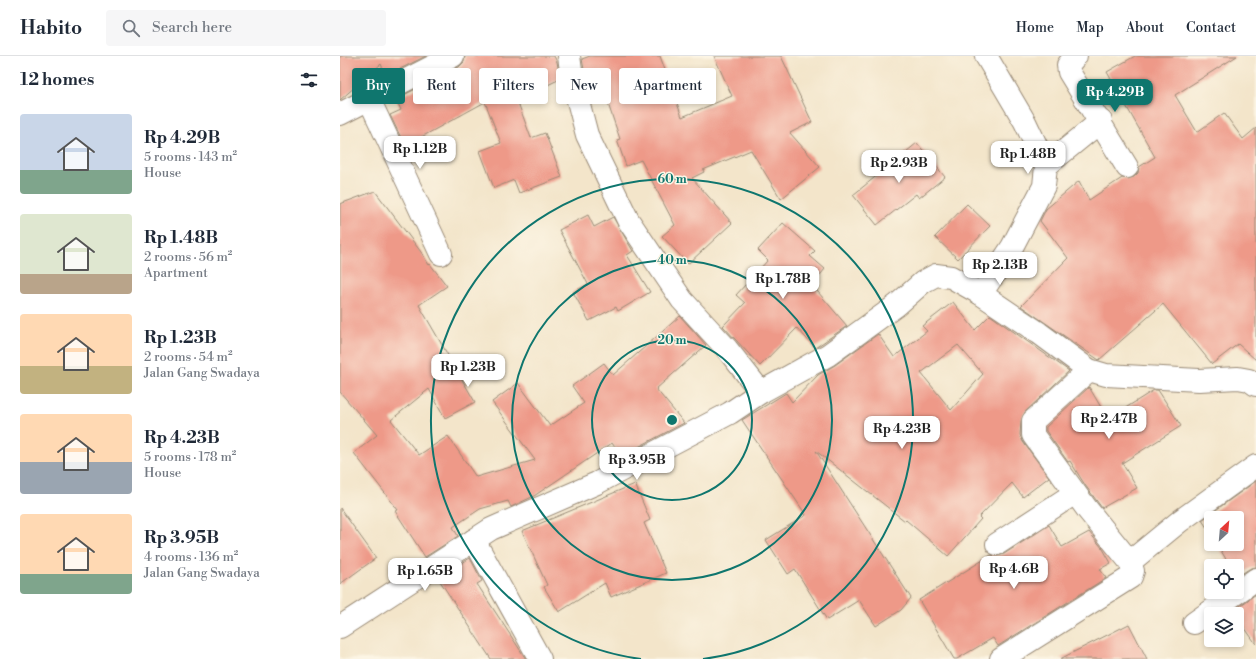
<!DOCTYPE html>
<meta charset="utf-8">
<style>
:root{--surface:#fff;--page:#f6f6f7;--text:#1f2937;--muted:#747a83;--line:#e0e1e3;--accent:#0f766e}
body{margin:0;font-family:"Libre Bodoni",serif;background:var(--page);color:var(--text);height:100vh;display:flex;flex-direction:column;font-size:15px;white-space:nowrap}
*{box-sizing:border-box;margin:0}
p{font-size:13px;color:var(--muted)}
.icon{flex:none;width:22px;height:22px;fill:none;stroke:currentColor;stroke-width:2;stroke-linecap:round;stroke-linejoin:round}
.map{position:relative;flex:1;overflow:hidden}
.side{display:flex;flex-direction:column;background:var(--surface);width:340px}
.side>*{flex:none}
.banner{position:absolute;left:12px;top:12px;width:380px;height:36px;display:flex;gap:8px}
.needle{width:26px;rotate:26deg}
.buttons{position:absolute;left:864px;top:455px;display:grid;gap:8px}
.buttons a{display:grid;place-items:center;width:40px;height:40px;border-radius:4px;background:var(--surface);box-shadow:0 2px 6px #0003;font-size:20px}
.price{position:absolute;translate:-50% -34px;padding:0 9px;border-radius:8px;background:#fff;color:#222;font-size:13px;line-height:26px;filter:drop-shadow(0 1px 2px #0008)}
.price::after{content:'';position:absolute;left:50%;top:24px;width:12px;height:9px;margin-left:-6px;background:inherit;clip-path:polygon(0 0,100% 0,50% 100%)}
.price.on{background:var(--accent);color:#fff}
ul{padding:0;list-style:none}
li{display:flex;align-items:center;gap:12px;height:100px;padding:0 20px}
li span{display:grid;place-items:center;flex:none;width:112px;height:80px;border-radius:4px;color:#555}
li>.icon{margin-inline-start:auto}
span .icon{width:48px;height:48px;fill:#fffc;stroke-width:1}
li b{font-size:17px}
h2{display:flex;justify-content:space-between;align-items:center;height:48px;padding:0 20px;font-size:17px}
.pill{padding:0 14px;border-radius:4px;background:var(--surface);box-shadow:0 2px 6px #0003;font-size:14px;line-height:36px}
.pill.on{background:var(--accent);color:#fff}
header{display:flex;align-items:center;gap:24px;box-sizing:border-box;height:56px;padding:0 20px;background:var(--surface);border-bottom:1px solid var(--line)}
header strong{font-size:19px}
nav{display:flex;gap:22px;margin-inline-start:auto;font-size:14px}
.search{width:280px;height:36px;background:var(--page);display:flex;align-items:center;gap:10px;box-sizing:border-box;padding:0 14px;border-radius:4px;color:var(--muted);font-size:15px}
main{display:flex;flex:1;min-height:0}
.map>svg:first-child{display:block}
.building{fill:#e98;fill-rule:evenodd}
.lines{fill:none;stroke-linecap:round;stroke-linejoin:round}
.street-casing{stroke:#978874;stroke-width:24}
.street{stroke:#fff;stroke-width:22}
.ring{fill:none;stroke:#0f766e;stroke-width:2}
.centre{fill:#0f766e;stroke:#fcf5e5;stroke-width:2}
.ring-label{font-size:12px;text-anchor:middle;font-weight:bold;fill:#0f766e;stroke:#fcf5e5;stroke-width:3;stroke-linejoin:round;paint-order:stroke}
</style>
<header>
<strong>Habito</strong>
<div class="search"><svg class="icon" aria-label="search" viewBox="0 0 24 24"><circle cx="10" cy="10" r="6"/><path d="M15 15l6 6"/></svg>Search here</div>
<nav><a>Home</a><a>Map</a><a>About</a><a>Contact</a></nav>
</header>
<main>
<section class="side">
<h2>12 homes<svg class="icon" aria-label="filters" viewBox="0 0 24 24"><path d="M4 7h16M4 17h16"/><circle cx="9" cy="7" r="2"/><circle cx="15" cy="17" r="2"/></svg></h2>
<ul>
<li><span style="background:linear-gradient(#c9d6e8 70%,#7fa58c 0)"><svg class="icon" aria-label="home" viewBox="0 0 24 24"><path d="M3 11l9-7 9 7M6 9v11h12V9"/></svg></span><div><b>Rp 4.29B</b><p>5 rooms · 143 m²</p><p>House</p></div></li>
<li><span style="background:linear-gradient(#dfe7d0 75%,#b9a48a 0)"><svg class="icon" aria-label="home" viewBox="0 0 24 24"><path d="M3 11l9-7 9 7M6 9v11h12V9"/></svg></span><div><b>Rp 1.48B</b><p>2 rooms · 56 m²</p><p>Apartment</p></div></li>
<li><span style="background:linear-gradient(#ffd9b3 65%,#c2b280 0)"><svg class="icon" aria-label="home" viewBox="0 0 24 24"><path d="M3 11l9-7 9 7M6 9v11h12V9"/></svg></span><div><b>Rp 1.23B</b><p>2 rooms · 54 m²</p><p>Jalan Gang Swadaya</p></div></li>
<li><span style="background:linear-gradient(#ffd9b3 60%,#9aa5b1 0)"><svg class="icon" aria-label="home" viewBox="0 0 24 24"><path d="M3 11l9-7 9 7M6 9v11h12V9"/></svg></span><div><b>Rp 4.23B</b><p>5 rooms · 178 m²</p><p>House</p></div></li>
<li><span style="background:linear-gradient(#ffd9b3 75%,#7fa58c 0)"><svg class="icon" aria-label="home" viewBox="0 0 24 24"><path d="M3 11l9-7 9 7M6 9v11h12V9"/></svg></span><div><b>Rp 3.95B</b><p>4 rooms · 136 m²</p><p>Jalan Gang Swadaya</p></div></li>
</ul>
</section>
<div class="map">
<svg width="916" height="603" viewBox="0 0 916 603">
<rect width="100%" height="100%" fill="#fcf5e5"/>
<filter id="ink" filterUnits="userSpaceOnUse"><feTurbulence type="fractalNoise" baseFrequency=".025" numOctaves="2"/><feDisplacementMap in="SourceGraphic" scale="8" xChannelSelector="R" yChannelSelector="G"/><feConvolveMatrix kernelMatrix="1 2 1 2 8 2 1 2 1" color-interpolation-filters="sRGB"/></filter>
<filter id="wash" filterUnits="userSpaceOnUse"><feTurbulence type="fractalNoise" baseFrequency=".012" numOctaves="4" result="noise"/><feDisplacementMap in="SourceGraphic" scale="16" xChannelSelector="R" yChannelSelector="G"/><feGaussianBlur stdDeviation="0.9" result="paint"/><feColorMatrix in="noise" values="0 0 0 0 0 0 0 0 0 0 0 0 0 0 0 0 0 1.4 0 .05"/><feComposite in="paint" operator="in"/></filter>
<g filter="url(#wash)">
<rect width="100%" height="100%" fill="#f3e5ca"/>
<g id="blocks">
<g class="building">
<path d="M0 0H86L46 20 41 8 0 44Z"/>
<path d="M125 0H214L217 6 220 23 177 44 191 82 205 77 222 121 179 137 174 124 154 132 140 95 161 87 145 46 65 90 50 59 61 54 56 43 119 11 124 6Z"/>
<path d="M250 0H320L342 61 392 40 374 0H441L472 66 450 77 480 111 441 143 411 94 363 114 364 116 352 122 392 167 348 208 322 180 335 169 301 104 286 110 277 84 280 83 262 30 248 34 242 3Z"/>
<path d="M795 0H897L835 39 857 76 884 57 903 83 916 72V304L898 288 872 308 823 248 759 304 681 250 728 202 700 165 706 153 739 125 749 144 782 122 788 123 794 121 798 117 799 111 815 101 767 16Z"/>
<path d="M577 87 605 121 579 142 576 138 537 169 513 139Z"/>
<path d="M35 135 81 196 89 209 90 208 107 230 79 249 135 346 105 362 89 333 51 364 79 399 108 380 136 421 195 404 152 346 178 327 210 370 244 347 232 330 264 307 273 319 340 260 366 289 316 333 344 367 281 400 272 387 194 440 171 451 168 445 140 453 113 471 118 480 85 501 55 455 58 454 14 397 37 379 0 336V148Z"/>
<path d="M627 148 650 170 618 203 595 181Z"/>
<path d="M248 159 254 171 273 161 293 195 287 199 310 236 278 255 276 251 249 265 233 236 248 228 219 174Z"/>
<path d="M443 167 475 195 470 200 485 213 472 229 507 270 475 292 457 272 420 310 383 270 405 247 396 239 428 204 418 194Z"/>
<path d="M613 246 635 274 650 259 729 315 685 356 681 365 680 379 683 386 709 421 683 441 672 427 639 461 641 463 608 500 566 464 565 465 476 395 571 542 561 554 536 570 519 544 487 564 455 513 448 518 426 484 466 459 402 364 446 337 452 346 478 319 495 309 538 278 554 301 587 275 582 270ZM618 289 643 318 611 354 581 317Z"/>
<path d="M749 331 768 363 814 334H818L841 370 782 407 797 432 762 452 745 429 730 405 728 406 706 375V371Z"/>
<path d="M916 425V511L909 513 897 521V510H890L877 488H897V462H871V478L862 464Z"/>
<path d="M295 428 310 464 304 467 326 517 271 541 265 527 219 556 204 531 207 529 182 475Z"/>
<path d="M0 452 36 502 0 528Z"/>
<path d="M709 469 722 491 749 476 763 493 771 507 760 513 766 522 658 590 653 582 617 603H614L579 544 651 499 657 500 664 498Z"/>
<path d="M130 502 142 525 137 528 186 603H151L98 522Z"/>
<path d="M916 538V588L893 555Z"/>
<path d="M789 568 807 603H720Z"/>
</g>
</g>
</g>
<g filter="url(#ink)">
<use href="#blocks" fill-opacity="0" stroke="#978874" stroke-width="1"/>
<g class="lines">
<defs>
<g id="street">
<path d="M229 0 232 22 247 79 288 164 342 244 387 293 421 336"/>
<path d="M736 0 728 9 729 16 787 111"/>
<path d="M29 43 101 198"/>
<path d="M0 58 113 0"/>
<path d="M706 110 761 65"/>
<path d="M641 238 672 191 704 130 706 110 685 66 646 0"/>
<path d="M134 484 200 603"/>
<path d="M657 488 735 437"/>
<path d="M790 506 840 465 916 410"/>
<path d="M854 567 916 523"/>
<path d="M0 571 151 473 257 427 390 357 421 336 488 299 557 249 583 226 596 219 611 221 641 238 699 277 749 314 766 319 859 324 898 322 909 324 916 329"/>
<path d="M661 603 791 521 793 515 790 506 747 453 693 379V365L749 314"/>
</g>
</defs>
<use href="#street" class="street-casing"/>
<use href="#street" class="street"/>
</g>
</g>
<g class="ring">
<circle cx="332" cy="364" r="80"/>
<circle cx="332" cy="364" r="160"/>
<path d="M301 603A241 241 0 1 1 363 603"/>
</g>
<circle cx="332" cy="364" r="6" class="centre"/>
<g class="ring-label">
<text x="332" y="127">60 m</text>
<text x="332" y="208">40 m</text>
<text x="332" y="288">20 m</text>
</g>
</svg>
<div class="buttons">
<a><svg class="needle" viewBox="-14 -14 28 28"><path d="M0-13l5 13h-10z" fill="#e53935"/><path d="M0 13l5-13h-10z" fill="#747a83"/></svg></a>
<a><svg class="icon" aria-label="locate" viewBox="0 0 24 24"><circle cx="12" cy="12" r="6"/><path d="M12 2v4M12 18v4M2 12h4M18 12h4"/></svg></a>
<a><svg class="icon" aria-label="layers" viewBox="0 0 24 24"><path d="M12 4l9 5-9 5-9-5zM3 14l9 5 9-5"/></svg></a>
</div>
<b class="price on" style="left:775px;top:57px">Rp 4.29B</b>
<b class="price" style="left:80px;top:114px">Rp 1.12B</b>
<b class="price" style="left:688px;top:119px">Rp 1.48B</b>
<b class="price" style="left:559px;top:128px">Rp 2.93B</b>
<b class="price" style="left:660px;top:230px">Rp 2.13B</b>
<b class="price" style="left:443px;top:244px">Rp 1.78B</b>
<b class="price" style="left:128px;top:332px">Rp 1.23B</b>
<b class="price" style="left:769px;top:384px">Rp 2.47B</b>
<b class="price" style="left:562px;top:394px">Rp 4.23B</b>
<b class="price" style="left:297px;top:425px">Rp 3.95B</b>
<b class="price" style="left:674px;top:534px">Rp 4.6B</b>
<b class="price" style="left:85px;top:536px">Rp 1.65B</b>
<div class="banner">
<a class="pill on">Buy</a>
<a class="pill">Rent</a>
<a class="pill">Filters</a>
<a class="pill">New</a>
<a class="pill">Apartment</a>
</div>
</div>
</main>
